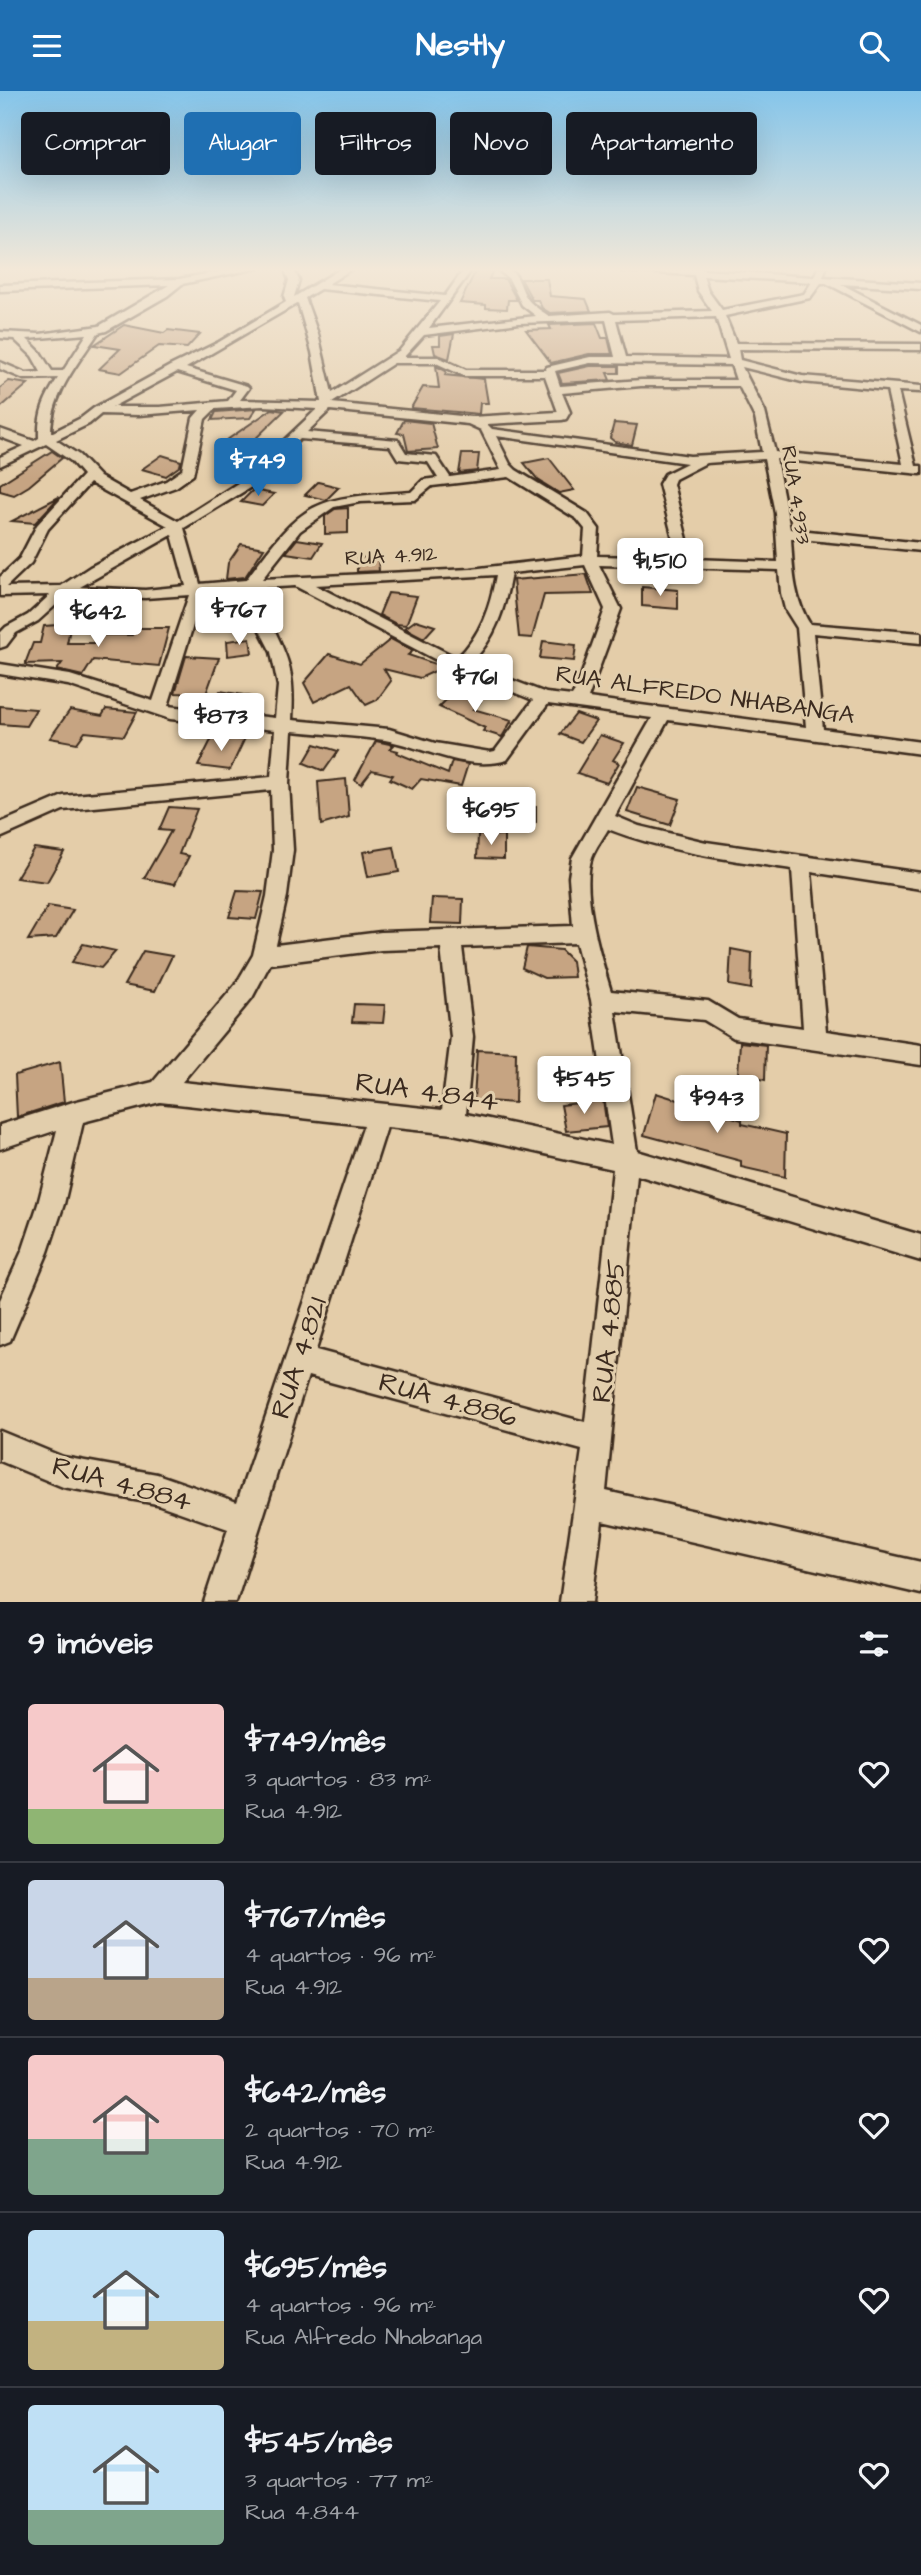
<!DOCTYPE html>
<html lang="pt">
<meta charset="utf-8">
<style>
:root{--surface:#171b24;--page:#20242c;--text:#f1f3f6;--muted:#9ea1a6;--line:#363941;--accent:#1f6fb2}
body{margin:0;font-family:"Architects Daughter",sans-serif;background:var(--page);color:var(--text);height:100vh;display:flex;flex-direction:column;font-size:26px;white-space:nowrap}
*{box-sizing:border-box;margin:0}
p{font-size:23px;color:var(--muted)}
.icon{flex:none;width:38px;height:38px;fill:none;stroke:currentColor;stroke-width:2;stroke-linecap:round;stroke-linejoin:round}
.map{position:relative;height:1511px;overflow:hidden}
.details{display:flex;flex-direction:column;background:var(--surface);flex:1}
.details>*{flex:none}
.guide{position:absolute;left:21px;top:21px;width:880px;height:63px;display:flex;gap:14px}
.price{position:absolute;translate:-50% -60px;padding:0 16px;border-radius:7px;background:#fff;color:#222;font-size:23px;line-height:46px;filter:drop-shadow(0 2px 4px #0008)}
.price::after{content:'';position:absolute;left:50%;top:42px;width:21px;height:16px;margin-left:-10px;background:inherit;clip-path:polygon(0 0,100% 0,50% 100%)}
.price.on{background:var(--accent);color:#fff}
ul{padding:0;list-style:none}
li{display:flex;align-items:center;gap:21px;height:175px;padding:0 28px}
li+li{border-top:2px solid var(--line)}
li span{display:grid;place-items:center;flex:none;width:196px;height:140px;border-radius:7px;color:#555}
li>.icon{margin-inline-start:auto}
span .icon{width:84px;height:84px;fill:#fffc;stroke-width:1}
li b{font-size:30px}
h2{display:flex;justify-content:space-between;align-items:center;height:84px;padding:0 28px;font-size:30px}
.pill{padding:0 24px;border-radius:7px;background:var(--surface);box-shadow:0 7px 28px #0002;font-size:24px;line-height:63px}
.pill.on{background:var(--accent);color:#fff}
header{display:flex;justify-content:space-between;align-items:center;height:91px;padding:0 28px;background:var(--accent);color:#fff;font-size:32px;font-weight:700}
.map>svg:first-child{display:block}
.building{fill:#c6a482;stroke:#3b2a1e;stroke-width:2}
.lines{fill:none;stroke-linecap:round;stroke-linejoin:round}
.minor-casing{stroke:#3b2a1e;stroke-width:5}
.minor{fill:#e2ceac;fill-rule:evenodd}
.labels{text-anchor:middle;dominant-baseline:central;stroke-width:6;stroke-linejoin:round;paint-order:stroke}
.far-street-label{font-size:21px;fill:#3b2a1e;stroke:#e2ceac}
.street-label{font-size:24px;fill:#3b2a1e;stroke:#e2ceac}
.near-street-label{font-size:28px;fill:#3b2a1e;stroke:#e2ceac}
</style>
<header><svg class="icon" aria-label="menu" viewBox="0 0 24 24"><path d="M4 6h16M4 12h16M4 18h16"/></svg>Nestly<svg class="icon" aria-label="search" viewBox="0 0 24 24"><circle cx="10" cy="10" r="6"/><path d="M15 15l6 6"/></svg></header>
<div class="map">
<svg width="921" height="1511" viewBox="0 0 921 1511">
<rect width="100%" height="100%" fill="#e4cda9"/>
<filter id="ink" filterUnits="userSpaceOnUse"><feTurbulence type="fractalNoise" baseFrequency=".0143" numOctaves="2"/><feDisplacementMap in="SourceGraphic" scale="14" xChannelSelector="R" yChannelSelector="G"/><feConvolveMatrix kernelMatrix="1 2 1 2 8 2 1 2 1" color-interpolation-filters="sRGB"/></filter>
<g filter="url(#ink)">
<g class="building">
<path d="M477 177H494L489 188H505L517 209H508L507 218 486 217V214L460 212Z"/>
<path d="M521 188H547L550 205 586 208 591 220 550 222 542 217 538 209H532Z"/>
<path d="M596 232 602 247H608L612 263H589L551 272 526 239 551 238 549 234Z"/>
<path d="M124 234 164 242 168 239 200 243 187 257 159 255 121 282 99 278 120 258 94 254Z"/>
<path d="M454 243 449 268 435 263 433 254H440V245Z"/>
<path d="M436 275 446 280 445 284 484 288 488 312H480L479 323 411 317 423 296 439 297Z"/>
<path d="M590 275H619V282H607L610 289 562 292 558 282Z"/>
<path d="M9 290 28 293 0 317V297Z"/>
<path d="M256 318 250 327 212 329 216 321Z"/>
<path d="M272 318 284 320 247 356 224 351Z"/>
<path d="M404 329 431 332 438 358 408 360 404 343 397 342Z"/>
<path d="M614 332 637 334 632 354 615 351 610 347Z"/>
<path d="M52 360 62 367 29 395 14 404 0 400V393Z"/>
<path d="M462 363H479L477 380 459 382Z"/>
<path d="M162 364 181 370 180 375 166 385 142 378Z"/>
<path d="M549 367 574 399 559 402 538 389 524 372Z"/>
<path d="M318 391 339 396 326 409 305 404Z"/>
<path d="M253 399 274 403 262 415 241 411Z"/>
<path d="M59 406 35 432 12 430Z"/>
<path d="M348 417V442L325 443V425L335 418Z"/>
<path d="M297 448 322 452 313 466 286 462Z"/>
<path d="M241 453 264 457 245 486 226 488 228 472Z"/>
<path d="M378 466 379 480 357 481V467Z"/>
<path d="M586 483 593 503 544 504 532 547 519 546 513 489Z"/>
<path d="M642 496 678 499V518L642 515Z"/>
<path d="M388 502 417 505 406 534 396 533 379 524Z"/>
<path d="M416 529 435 535 424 547 405 537Z"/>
<path d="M71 533 67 552H97L100 544H132L134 537H169L159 575 93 569 83 585 57 579 62 572 25 573 33 552H40L44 535Z"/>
<path d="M250 547 252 562 228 565 227 550Z"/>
<path d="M391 548 413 560 408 564 444 576 420 587 384 578 391 590 377 609 366 614 351 593 314 611 304 592 329 563 360 573Z"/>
<path d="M543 550 576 554 574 570 540 567Z"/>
<path d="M186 565 219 567 206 603 175 602Z"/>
<path d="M220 600 249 605 240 620 210 617Z"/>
<path d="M455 600 480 611 473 618 512 629 502 646 483 640 485 637 439 616Z"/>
<path d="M0 615 36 618 26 635 0 633Z"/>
<path d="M106 618 137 621 124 645 85 641 77 652 50 647 70 619 102 625Z"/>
<path d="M576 623 596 630 581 651 560 643Z"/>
<path d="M600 644 624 652 613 669 619 672 607 692 577 682Z"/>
<path d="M213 645 244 649 230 679 198 675Z"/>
<path d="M376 650 394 654 390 658 398 660 397 662 448 683 452 670 468 673 461 695 421 688 412 698 390 688 393 684 372 679 361 693 355 689Z"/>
<path d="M315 653 338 660 324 680 304 672Z"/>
<path d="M346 688 349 726 321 734 318 691Z"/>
<path d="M637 696 680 708 670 734 627 721Z"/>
<path d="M476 705 488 707 483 727 468 723Z"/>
<path d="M169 716 197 718 179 763 189 765 175 793 144 787 171 740 159 739Z"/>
<path d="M514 716H536V732H515Z"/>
<path d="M478 744H504V768L477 767Z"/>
<path d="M394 756 399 781 368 786 363 761Z"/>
<path d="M34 757 64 761 47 791 16 787Z"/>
<path d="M237 800 263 801 256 828 229 826Z"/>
<path d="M432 807 463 808 462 833 430 832Z"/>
<path d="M48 815 73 819 56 847 28 849Z"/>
<path d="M83 853 116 860 101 877 72 871Z"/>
<path d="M527 856 561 859 572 870 574 886 544 887 522 877Z"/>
<path d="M731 858 752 862 751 898 729 894Z"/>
<path d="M143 860 172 865 155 900 124 894Z"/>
<path d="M354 913 385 914 383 932 352 931Z"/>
<path d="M740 951 766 954 765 989 738 983Z"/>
<path d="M477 959 516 961 515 1012 474 1009Z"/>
<path d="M60 971 64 1011 17 1026 15 984Z"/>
<path d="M656 1002 742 1029V1033L786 1043 785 1086 741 1076V1070L644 1044Z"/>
<path d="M603 1009 607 1036 566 1040 561 1014Z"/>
</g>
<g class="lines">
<defs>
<path id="minor" d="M239 177H258L182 193 167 205 106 240 98 242C78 273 51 303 51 342L81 327 94 317 170 275 219 251 286 211 284 206 289 189 284 177H292L299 189 294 206 342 177H353L328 193 445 205 465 177H473L429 237 536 225 522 214 509 188 496 177C523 177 516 195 530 211 535 216 543 221 549 225L610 221 614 223 712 220 698 200 694 184 622 180 618 177H702L703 179 814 186 818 177H826L823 186 921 192V198L841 193 921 234V241L826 192H821L810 207 725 225 736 252 921 253V259L738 258 740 269 802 285 921 295V301L898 300 916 375H921V383L776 368 790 438 921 452V460L791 447C793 478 793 506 810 533L921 542V552L813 542 823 638 921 651V663L668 629 615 725 639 735 706 751 921 782V798L811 781 826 940 921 954V974L734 947 704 929 615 920 637 1060 921 1144V1170L637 1084 606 1400 921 1471V1503L602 1430 592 1511H560L582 1359 308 1285 236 1511H204L228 1438 157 1413 63 1396 0 1370V1340L63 1366 157 1383 237 1411 364 1034 160 1011 83 1031 64 1113 48 1161 10 1250 0 1254V1209L23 1158 38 1113 57 1039 0 1058V1034L73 1011 153 991 236 893 253 864 267 805 273 759 271 699 63 719 0 747V732L63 705 271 686 275 639 170 628 68 594 0 583V573L70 584 153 610 189 504 145 507 67 504 38 530 16 542 6 555 0 557V542L6 536 28 524 50 504 0 505V486L20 467 37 434 83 384 71 370 46 353 0 375V366L24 355 0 346V338L34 350 39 347C38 322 44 308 58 287L24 288 0 278V271L26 282 41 281 32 265 14 248 0 247V241L40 243 99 235 169 194 0 200V194L179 188ZM703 185 812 191 804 203 722 219 708 200ZM320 198 440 210 400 259 332 302 318 243 305 207ZM298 212 312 261 321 311 240 309 249 297 247 295 186 277ZM716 226 729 268 626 266 616 229ZM606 229 615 266H590L547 276 545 279H466L438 266H404L424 244 519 232ZM87 243 63 280H52L40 261 27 248ZM394 272H436L464 285H545L558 321 471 326 332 312ZM590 272 731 274 736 289H641L560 295 555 280ZM742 276 802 291 887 299 903 373 775 361 765 321ZM177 281 236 299 228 310 160 316H112ZM641 295H739L755 327 762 361 690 365 492 338 487 333 562 329 566 328 570 321 562 302ZM263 315 317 318 241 390 178 430 140 409 176 396 193 384 205 328 215 318ZM200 319 193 327 182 379 166 390 130 403 100 386 79 364 56 349 89 333 101 323 139 324ZM330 319 468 333 481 339 501 379 450 386 436 365 406 362 398 349 307 341ZM496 345 687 372 665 383 659 393 678 467 597 465 599 438 587 422 516 379 510 373ZM300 348 390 355 398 368 428 371 438 387 423 389 411 401C314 407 305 407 246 489L200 493 184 437 251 396ZM764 368 775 422 778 471 692 468 673 393 675 388 706 372ZM509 386 577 428 585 438 583 465 471 478 262 488 300 440 334 416 360 411 415 409 432 395ZM90 392 168 435 90 476 61 495 6 496 31 472 48 438ZM172 444 186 495 145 499 80 496ZM585 474 605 518 576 599 572 605 546 602 470 573C496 547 505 517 511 482ZM599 474 779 479 781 502 785 518 797 537 806 636 588 607 621 518ZM496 484C490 516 481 544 457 567L315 494ZM295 495 444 573 533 609 495 660 490 661 435 652 389 638 292 629C295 577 288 568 267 523 264 515 264 505 261 497ZM246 498 250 520 271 561 278 595 275 627 168 615 203 502ZM548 613 652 627 572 767 569 786 573 835 381 841 276 854 287 805 293 759 289 692 292 640C323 643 354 645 385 649 424 656 466 681 507 669ZM608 738C667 761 730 769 792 778L803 937 738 928 708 910 611 900C601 867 580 799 592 766 596 756 603 747 608 738ZM576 852 591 909 612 1054 466 1023 473 946 462 856ZM441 857 451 946 442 1019 182 991 252 907 270 873 381 859ZM387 1036 453 1043 613 1078 585 1331 316 1259Z"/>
</defs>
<use href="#minor" class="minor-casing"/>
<use href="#minor" class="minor"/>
</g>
</g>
<linearGradient id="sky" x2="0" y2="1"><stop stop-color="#85c5ea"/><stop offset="0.46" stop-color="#f3e8d8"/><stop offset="1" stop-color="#f3e8d8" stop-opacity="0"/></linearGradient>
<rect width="921" height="388" fill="url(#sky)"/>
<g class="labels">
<g class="far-street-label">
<text transform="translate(796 404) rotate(81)">RUA 4.933</text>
<text transform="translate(391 465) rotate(-3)">RUA 4.912</text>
</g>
<g class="street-label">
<text transform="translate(705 604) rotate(8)">RUA ALFREDO NHABANGA</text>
</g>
<g class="near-street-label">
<text transform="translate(427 1001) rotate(8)">RUA 4.844</text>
<text transform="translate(609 1240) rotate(-84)">RUA 4.885</text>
<text transform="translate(299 1267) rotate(-72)">RUA 4.821</text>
<text transform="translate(448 1309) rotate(15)">RUA 4.886</text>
<text transform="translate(122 1393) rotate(15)">RUA 4.884</text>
</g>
</g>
</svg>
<b class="price on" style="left:258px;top:407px">$749</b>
<b class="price" style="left:660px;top:507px">$1,510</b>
<b class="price" style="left:239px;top:556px">$767</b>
<b class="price" style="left:98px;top:558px">$642</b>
<b class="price" style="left:475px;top:623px">$761</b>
<b class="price" style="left:221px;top:662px">$873</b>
<b class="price" style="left:491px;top:756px">$695</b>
<b class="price" style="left:584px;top:1025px">$545</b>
<b class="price" style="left:717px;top:1044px">$943</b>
<div class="guide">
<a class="pill">Comprar</a>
<a class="pill on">Alugar</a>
<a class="pill">Filtros</a>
<a class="pill">Novo</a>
<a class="pill">Apartamento</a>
</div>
</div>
<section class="details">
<h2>9 imóveis<svg class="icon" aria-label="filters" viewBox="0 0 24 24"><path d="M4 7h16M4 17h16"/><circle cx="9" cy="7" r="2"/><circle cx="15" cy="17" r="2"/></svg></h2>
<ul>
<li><span style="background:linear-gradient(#f6c9c9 75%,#8fb573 0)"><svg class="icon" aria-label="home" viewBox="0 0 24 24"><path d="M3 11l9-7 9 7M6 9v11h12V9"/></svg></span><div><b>$749/mês</b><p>3 quartos · 83 m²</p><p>Rua 4.912</p></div><svg class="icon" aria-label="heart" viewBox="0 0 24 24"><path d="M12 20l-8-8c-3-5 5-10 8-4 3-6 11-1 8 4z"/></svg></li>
<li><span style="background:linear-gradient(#c9d6e8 70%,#b9a48a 0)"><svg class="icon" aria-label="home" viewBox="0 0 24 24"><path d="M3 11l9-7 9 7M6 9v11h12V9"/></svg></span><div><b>$767/mês</b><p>4 quartos · 96 m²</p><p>Rua 4.912</p></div><svg class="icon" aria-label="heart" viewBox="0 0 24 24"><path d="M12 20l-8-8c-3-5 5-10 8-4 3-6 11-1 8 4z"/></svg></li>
<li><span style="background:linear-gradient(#f6c9c9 60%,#7fa58c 0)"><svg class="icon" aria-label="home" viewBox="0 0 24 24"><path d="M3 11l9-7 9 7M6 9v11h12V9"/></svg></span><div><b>$642/mês</b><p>2 quartos · 70 m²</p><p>Rua 4.912</p></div><svg class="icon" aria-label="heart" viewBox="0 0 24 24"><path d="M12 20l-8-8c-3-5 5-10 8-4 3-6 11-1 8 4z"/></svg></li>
<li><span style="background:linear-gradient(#bfe0f5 65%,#c2b280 0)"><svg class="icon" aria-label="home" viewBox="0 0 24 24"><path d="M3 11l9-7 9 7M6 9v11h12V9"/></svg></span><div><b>$695/mês</b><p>4 quartos · 96 m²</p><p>Rua Alfredo Nhabanga</p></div><svg class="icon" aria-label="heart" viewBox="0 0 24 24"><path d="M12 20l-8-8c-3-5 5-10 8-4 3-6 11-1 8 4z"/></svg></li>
<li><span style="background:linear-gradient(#bfe0f5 75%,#7fa58c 0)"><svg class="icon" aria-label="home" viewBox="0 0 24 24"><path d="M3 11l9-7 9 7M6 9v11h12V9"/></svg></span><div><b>$545/mês</b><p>3 quartos · 77 m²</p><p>Rua 4.844</p></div><svg class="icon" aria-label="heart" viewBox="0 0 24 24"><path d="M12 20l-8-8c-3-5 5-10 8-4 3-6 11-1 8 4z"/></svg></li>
</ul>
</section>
